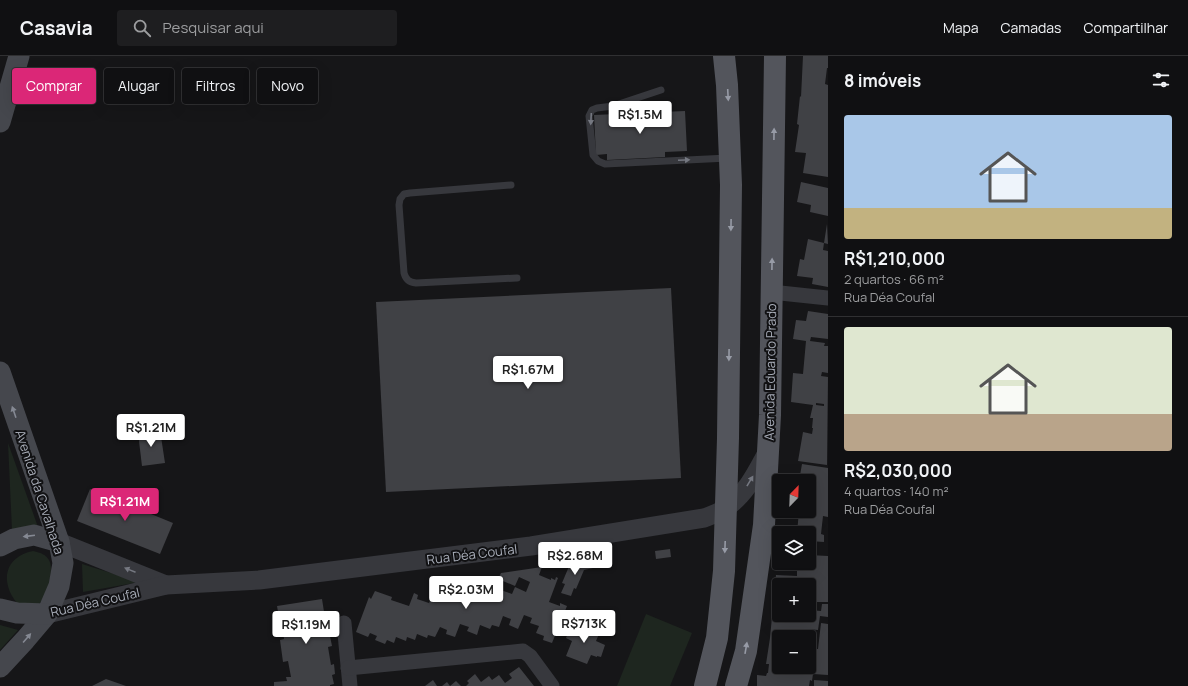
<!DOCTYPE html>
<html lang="pt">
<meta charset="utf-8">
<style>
:root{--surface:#101012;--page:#1e1e20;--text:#f1f3f6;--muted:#9c9d9f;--line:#303032;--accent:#db2777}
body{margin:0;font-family:Manrope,sans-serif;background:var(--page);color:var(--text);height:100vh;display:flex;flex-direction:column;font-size:15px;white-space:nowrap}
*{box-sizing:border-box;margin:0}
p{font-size:13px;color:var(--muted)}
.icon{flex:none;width:22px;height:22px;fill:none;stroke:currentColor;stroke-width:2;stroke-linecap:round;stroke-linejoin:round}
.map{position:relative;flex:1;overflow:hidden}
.panel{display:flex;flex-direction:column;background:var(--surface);width:360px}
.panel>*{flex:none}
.top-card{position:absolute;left:12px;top:12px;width:380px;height:36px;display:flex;gap:8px}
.needle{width:26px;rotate:23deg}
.fabs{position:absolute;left:772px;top:418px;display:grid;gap:8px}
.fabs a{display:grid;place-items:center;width:44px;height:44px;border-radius:4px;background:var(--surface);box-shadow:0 4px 16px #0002,0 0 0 1px var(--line);font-size:20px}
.price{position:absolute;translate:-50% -34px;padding:0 9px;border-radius:4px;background:#fff;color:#222;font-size:13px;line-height:26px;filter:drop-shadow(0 1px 2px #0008)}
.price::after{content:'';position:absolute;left:50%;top:24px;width:12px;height:9px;margin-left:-6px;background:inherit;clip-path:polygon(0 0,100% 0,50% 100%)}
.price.selected{background:var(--accent);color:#fff}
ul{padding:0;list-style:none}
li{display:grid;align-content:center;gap:8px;height:212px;padding:0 16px}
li+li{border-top:1px solid var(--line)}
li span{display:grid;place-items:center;height:124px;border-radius:4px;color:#555}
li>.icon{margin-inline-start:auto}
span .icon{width:72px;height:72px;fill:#fffc;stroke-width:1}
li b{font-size:17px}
h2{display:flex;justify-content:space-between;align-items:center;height:48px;padding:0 16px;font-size:17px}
.tag{padding:0 14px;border-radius:4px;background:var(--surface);box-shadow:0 4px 16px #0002,0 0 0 1px var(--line);font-size:14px;line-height:36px}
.tag.selected{background:var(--accent);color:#fff}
header{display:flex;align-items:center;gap:24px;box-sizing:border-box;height:56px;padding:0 20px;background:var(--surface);border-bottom:1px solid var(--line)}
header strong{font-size:19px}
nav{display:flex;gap:22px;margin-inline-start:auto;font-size:14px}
.search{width:280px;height:36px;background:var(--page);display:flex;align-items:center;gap:10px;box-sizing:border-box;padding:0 14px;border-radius:4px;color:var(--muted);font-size:15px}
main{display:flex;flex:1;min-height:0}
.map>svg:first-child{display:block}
.green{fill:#1e261f}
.building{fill:#404145;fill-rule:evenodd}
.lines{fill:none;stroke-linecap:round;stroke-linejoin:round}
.service{stroke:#37383d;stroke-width:7}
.minor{stroke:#37383d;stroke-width:15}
.tertiary{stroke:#37383d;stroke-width:19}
.secondary{stroke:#45474d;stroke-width:21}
.primary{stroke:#53555c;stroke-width:22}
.oneway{fill:#979ba6}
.oneway2{fill:#757881}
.oneway3{fill:#858993}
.labels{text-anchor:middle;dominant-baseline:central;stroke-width:4;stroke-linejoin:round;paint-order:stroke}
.street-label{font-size:13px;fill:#a8adb8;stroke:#111113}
</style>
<header>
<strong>Casavia</strong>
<div class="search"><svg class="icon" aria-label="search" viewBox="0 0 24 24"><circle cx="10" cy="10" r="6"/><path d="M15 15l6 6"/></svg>Pesquisar aqui</div>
<nav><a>Mapa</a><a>Camadas</a><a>Compartilhar</a></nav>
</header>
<main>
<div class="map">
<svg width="828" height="630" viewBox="0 0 828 630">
<rect width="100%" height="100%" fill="#161618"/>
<g class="green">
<path d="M8 387 38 471 12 474Z"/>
<path d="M33 495C50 498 53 507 50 522 48 534 47 539 39 548L17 547C0 526 4 501 33 495Z"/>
<path d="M82 508 140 526 83 536Z"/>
<path d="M646 558 692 577 670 630H617Z"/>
<path d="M0 569 18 574 0 594Z"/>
</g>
<g class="building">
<path d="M803 0H828V12H827L825 28 828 29V121L803 117 806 97 795 96 799 69 797 68 800 40 801 41Z"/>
<path d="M685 55 687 95 665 96V101L607 104V98L596 99 594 59Z"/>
<path d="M801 126 828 132V160L810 156 811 149 797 146Z"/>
<path d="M827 168 828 188 824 187 823 194 828 195V231L812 228 813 222 797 220 800 203 804 204 808 183 824 187Z"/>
<path d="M671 232 681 422 386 436 376 246Z"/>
<path d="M808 255 828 258V283L811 281 810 285 825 287 824 290H828V317L822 316 821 320 828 321 827 409 798 405 803 376 812 378 813 372H812L813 362H810L813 349 791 346 793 317 803 318 806 285 793 283 796 264 806 265ZM816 347 824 348V350L816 349Z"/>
<path d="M160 374 165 407 142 410 138 377Z"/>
<path d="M802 408 828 412V461L823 460 821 478 824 479V486L809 485V477H797L799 455H809V425H799Z"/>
<path d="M90 433 173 467 160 498 77 465Z"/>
<path d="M670 493 671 501 656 503 655 495Z"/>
<path d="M809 499 828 500V546H809V529H775L776 519 797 520V511H793V507H809Z"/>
<path d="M591 504 593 512 584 514 576 533 574 532 571 540 561 537 565 528 562 527 570 508Z"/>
<path d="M542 511 539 519 551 524V522L555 524 556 521 558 522 549 546 560 550V547L567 550 552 587 543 584 544 580 536 577 539 570 530 567 532 562 524 559 518 573 509 569 511 563 503 560 499 571 492 569 490 573 480 569 477 579 467 575 469 571 460 568 455 581 446 578 447 574 440 571 435 581 428 579 427 582 417 578 415 584 407 581 406 585 396 581 394 587 387 584 385 588 375 584 377 580 370 577 368 581 356 576 369 541 371 543 375 535 392 541 391 544 409 550 414 537 418 539 417 543 429 547 433 537 451 543 456 530 468 535 473 521 479 520 475 530 493 537 495 532 512 538 515 531 526 536 530 526 519 521 515 530 498 523 501 517Z"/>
<path d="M775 532H779V543H774Z"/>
<path d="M322 543 325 562H321L323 571H326L328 581 330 580 332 590 328 591 331 609 334 608 335 618 332 619 334 628 330 629V630H274V626L287 625 286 621H291L288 605 283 606 280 584 284 583 282 567 276 568 275 562H279L277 550Z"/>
<path d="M822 548H828V561L820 560 818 574 808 573 807 581H779V611H809V583L811 579 817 580 816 588 812 587 811 596 815 597V593H818L821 567 828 568V619L813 618 812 625 810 624 809 630H757V619L766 620 767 617H768L769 608H766L770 582 773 550 779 551V559H809V554L821 555Z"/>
<path d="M572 567 599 578 596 585 605 589 601 601 597 600V601L591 599 587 608 566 600 572 585 566 582Z"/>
<path d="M519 611 534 630H466L469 627 467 625 475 618 481 626 489 620 492 624 499 619 505 627 512 622 509 618Z"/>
<path d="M106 623 126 630H92Z"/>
<path d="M433 624 437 630H425Z"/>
<path d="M814 624 828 625V630H814Z"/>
<path d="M456 625 461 630H442L447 626 450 630Z"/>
</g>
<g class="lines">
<g class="service">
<path d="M661 34 613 50 597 52 592 54 589 60 593 99 598 105 605 108 728 102"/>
<path d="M511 129 410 137 404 138 400 143 399 149 404 217C406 224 409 226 416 227L517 222"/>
</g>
<g class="minor">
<path d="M771 236 828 242"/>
<path d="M344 567 350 630"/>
<path d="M348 612 523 595 530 600 552 630"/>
</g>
<g class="tertiary">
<path d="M59 486 166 529"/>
<path d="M47 558 166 529 259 524 531 490 704 462C712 459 721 456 727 451 747 437 757 415 768 395"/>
</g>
<g class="secondary">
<path d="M0 66 19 0"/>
<path d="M0 316 59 486 63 507 59 530 47 558 25 584 0 611"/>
<path d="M0 490 14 483 34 479 59 486"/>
<path d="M0 553 17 557 47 558"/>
</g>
<g class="primary">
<path d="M705 630 717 582 724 515 728 382 731 129 727 29 724 0"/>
<path d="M736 630 746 595 764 469 770 359 775 0"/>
</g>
</g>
<defs><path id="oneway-solid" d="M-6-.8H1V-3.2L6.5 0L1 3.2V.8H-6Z"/></defs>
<g class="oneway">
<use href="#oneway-solid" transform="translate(728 39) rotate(87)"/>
<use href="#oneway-solid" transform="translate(774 78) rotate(-89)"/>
<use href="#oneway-solid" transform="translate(731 169) rotate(91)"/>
<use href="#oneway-solid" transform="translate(772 208) rotate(-89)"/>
<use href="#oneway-solid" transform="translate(729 299) rotate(91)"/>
<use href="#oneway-solid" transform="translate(725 491) rotate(92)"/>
<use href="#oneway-solid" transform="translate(746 592) rotate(-80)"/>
</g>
<g class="oneway2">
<use href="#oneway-solid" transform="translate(591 63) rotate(93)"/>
<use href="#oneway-solid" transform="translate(684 104) rotate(-3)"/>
<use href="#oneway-solid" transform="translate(750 425) rotate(-59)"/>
<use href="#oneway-solid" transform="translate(130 514) rotate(-158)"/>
</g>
<g class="oneway3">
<use href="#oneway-solid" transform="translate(14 356) rotate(-109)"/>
<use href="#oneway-solid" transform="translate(29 480) rotate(173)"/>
<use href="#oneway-solid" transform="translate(27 582) rotate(-49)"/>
</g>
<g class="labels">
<g class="street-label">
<text transform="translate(770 316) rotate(-89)">Avenida Eduardo Prado</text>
<text transform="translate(40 436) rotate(72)">Avenida da Cavalhada</text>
<text transform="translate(472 498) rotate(-7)">Rua Déa Coufal</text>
<text transform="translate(95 546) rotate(-13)">Rua Déa Coufal</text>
</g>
</g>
</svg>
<div class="fabs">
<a><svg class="needle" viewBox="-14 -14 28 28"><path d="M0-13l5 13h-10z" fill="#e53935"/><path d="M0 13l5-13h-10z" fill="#9c9d9f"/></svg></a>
<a><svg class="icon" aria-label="layers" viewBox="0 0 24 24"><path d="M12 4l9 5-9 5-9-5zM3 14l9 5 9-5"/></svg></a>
<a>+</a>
<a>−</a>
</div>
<b class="price" style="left:640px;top:79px">R$1.5M</b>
<b class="price" style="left:528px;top:334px">R$1.67M</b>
<b class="price" style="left:151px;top:392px">R$1.21M</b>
<b class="price selected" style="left:125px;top:466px">R$1.21M</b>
<b class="price" style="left:575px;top:520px">R$2.68M</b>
<b class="price" style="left:466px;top:554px">R$2.03M</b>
<b class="price" style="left:584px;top:588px">R$713K</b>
<b class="price" style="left:306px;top:589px">R$1.19M</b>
<div class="top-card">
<a class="tag selected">Comprar</a>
<a class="tag">Alugar</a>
<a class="tag">Filtros</a>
<a class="tag">Novo</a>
</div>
</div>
<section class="panel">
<h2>8 imóveis<svg class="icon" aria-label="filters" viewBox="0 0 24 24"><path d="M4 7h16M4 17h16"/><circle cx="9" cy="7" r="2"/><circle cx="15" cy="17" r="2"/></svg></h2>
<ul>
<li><span style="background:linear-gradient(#a9c7e8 75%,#c2b280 0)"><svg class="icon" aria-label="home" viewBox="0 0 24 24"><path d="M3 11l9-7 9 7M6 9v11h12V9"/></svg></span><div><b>R$1,210,000</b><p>2 quartos · 66 m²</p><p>Rua Déa Coufal</p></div></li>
<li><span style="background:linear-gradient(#dfe7d0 70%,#b9a48a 0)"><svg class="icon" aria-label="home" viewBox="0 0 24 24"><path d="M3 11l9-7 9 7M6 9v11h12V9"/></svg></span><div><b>R$2,030,000</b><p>4 quartos · 140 m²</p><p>Rua Déa Coufal</p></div></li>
</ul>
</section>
</main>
